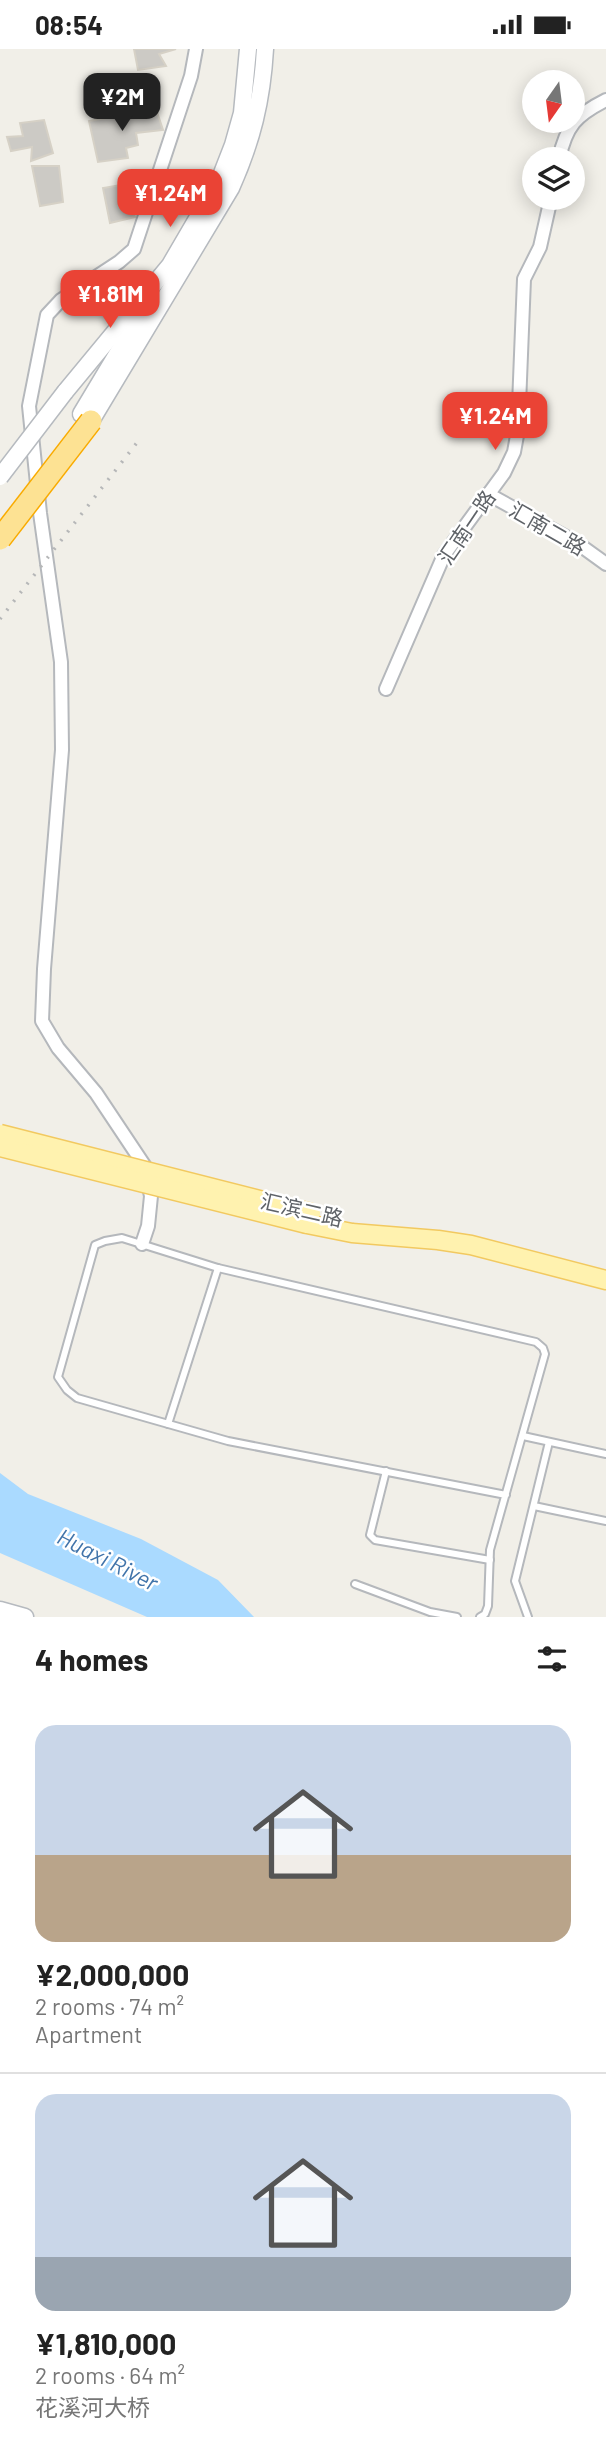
<!DOCTYPE html>
<meta charset="utf-8">
<style>
:root{--surface:#fff;--page:#f2f2f2;--text:#222;--muted:#767676;--line:#e0e0e0;--accent:#ea4335}
body{margin:0;font-family:Barlow,"Noto Sans SC",sans-serif;background:var(--page);color:var(--text);height:100vh;display:flex;flex-direction:column;font-size:26px;white-space:nowrap}
*{box-sizing:border-box;margin:0}
p{font-size:23px;color:var(--muted)}
.icon{flex:none;width:38px;height:38px;fill:none;stroke:currentColor;stroke-width:2;stroke-linecap:round;stroke-linejoin:round}
.map{position:relative;height:1568px;overflow:hidden}
.details{display:flex;flex-direction:column;background:var(--surface);flex:1}
.details>*{flex:none}
.needle{width:46px;rotate:194deg}
.controls{position:absolute;left:522px;top:21px;display:grid;gap:14px}
.controls a{display:grid;place-items:center;width:63px;height:63px;border-radius:50%;background:var(--surface);box-shadow:0 4px 18px #0003;font-size:35px}
.price{position:absolute;translate:-50% -60px;padding:0 16px;border-radius:14px;background:var(--accent);color:#fff;font-size:23px;line-height:46px;filter:drop-shadow(0 2px 4px #0008)}
.price::after{content:'';position:absolute;left:50%;top:42px;width:21px;height:16px;margin-left:-10px;background:inherit;clip-path:polygon(0 0,100% 0,50% 100%)}
.price.current{background:#222;color:#fff}
ul{padding:0;list-style:none}
li{display:grid;align-content:center;gap:14px;height:371px;padding:0 35px}
li+li{border-top:2px solid var(--line)}
li span{display:grid;place-items:center;height:217px;border-radius:21px;color:#555}
li>.icon{margin-inline-start:auto}
span .icon{width:126px;height:126px;fill:#fffc;stroke-width:1}
li b{font-size:30px}
h2{display:flex;justify-content:space-between;align-items:center;height:84px;padding:0 35px;font-size:30px}
.status{display:flex;justify-content:space-between;align-items:center;height:49px;padding:0 35px;background:var(--surface);direction:ltr}
.status svg{height:19px;fill:currentColor}
.map>svg:first-child{display:block}
.water{fill:#aadaff}
.building{fill:#cccac5;stroke:#d6d1c6;stroke-width:2}
.lines{fill:none;stroke-linecap:round;stroke-linejoin:round}
.lane-casing{stroke:#b5b8bc;stroke-width:10}
.street-casing{stroke:#b5b8bc;stroke-width:16}
.secondary-casing{stroke:#b6babf;stroke-width:19}
.primary-casing{stroke:#f2c960;stroke-width:21}
.lane{stroke:#fff;stroke-width:6}
.street{stroke:#fff;stroke-width:12}
.secondary{stroke:#fff;stroke-width:16}
.primary{stroke:#fff2af;stroke-width:18}
.rail{stroke:#b6b7b8;stroke-width:3.5;stroke-dasharray:2 9;stroke-linecap:butt}
.secondary-bridge-casing{stroke:#b6babf;stroke-width:19;stroke-linecap:butt}
.primary-bridge-casing{stroke:#f2c960;stroke-width:21;stroke-linecap:butt}
.highway-bridge-casing{stroke:#f9ab00;stroke-width:24;stroke-linecap:butt}
.secondary-bridge{stroke:#fff;stroke-width:16}
.primary-bridge{stroke:#fff2af;stroke-width:18}
.highway-bridge{stroke:#fde293;stroke-width:21}
.labels{text-anchor:middle;dominant-baseline:central;stroke-width:5;stroke-linejoin:round;paint-order:stroke}
.street-label{font-size:21px;fill:#5f6368;stroke:#fff}
.water-label{font-size:23px;font-style:italic;fill:#4174aa;stroke:#fff}
</style>
<div class="status"><b>08:54</b><svg viewBox="0 0 49 12"><path d="M0 12V9h3v3zM5 12V6h3v6zM10 12V3h3v9zM15 12V0h3v12zM26 1h20v11H26zM47 4h2v5h-2z"/></svg></div>
<div class="map">
<svg width="606" height="1568" viewBox="0 0 606 1568">
<rect width="100%" height="100%" fill="#f1efe8"/>
<path class="water" d="M0 1424 28 1445 141 1490 218 1531 254 1568H147L0 1504Z"/>
<g class="building">
<path d="M134 0H176L159 5 166 17 138 21Z"/>
<path d="M156 60 163 81 136 84 138 96 126 99 128 109 98 113 89 72Z"/>
<path d="M44 71 53 104 31 112 32 98 11 102 7 88 23 87 20 74Z"/>
<path d="M32 117H59L63 153 40 157Z"/>
<path d="M145 132 150 153 131 158 135 168 110 174 103 139Z"/>
</g>
<g class="lines">
<defs>
<g id="lane">
<path d="M168 1375 218 1219"/>
<path d="M523 1387 606 1405"/>
<path d="M386 1422 370 1486 375 1491 490 1511"/>
<path d="M534 1457 606 1472"/>
<path d="M355 1535 430 1563 457 1568"/>
<path d="M480 1568 485 1565 488 1557 490 1501 545 1305 543 1299 536 1293 218 1219 122 1189 105 1192 95 1196 58 1328 67 1341 77 1349 228 1392 506 1446"/>
<path d="M528 1568 515 1532 549 1393"/>
</g>
<g id="street">
<path d="M559 110C566 77 576 66 606 51"/>
<path d="M488 445 577 494 606 515"/>
<path d="M386 640 444 506 504 424 514 403 518 381 524 230 540 198 551 149"/>
<path d="M142 1195 148 1177 151 1147 144 1116 96 1044 58 999 42 972 44 920 62 701 61 613 40 464 29 357 47 266 61 251 119 213 134 200 191 27 196 0"/>
</g>
<g id="secondary">
<path d="M65 343 170 216 219 132 233 96 242 64 248 0"/>
<path d="M81 365 144 260"/>
<path d="M91 372 231 139C252 92 262 52 265 0"/>
<path d="M0 1561 25 1568"/>
</g>
<path id="primary" d="M307 1175 352 1184 438 1191 471 1196 606 1231"/>
</defs>
<use href="#lane" class="lane-casing"/>
<use href="#street" class="street-casing"/>
<use href="#secondary" class="secondary-casing"/>
<use href="#primary" class="primary-casing"/>
<use href="#lane" class="lane"/>
<use href="#street" class="street"/>
<use href="#secondary" class="secondary"/>
<use href="#primary" class="primary"/>
<path class="rail" d="M0 570 139 391"/>
<defs>
<path id="secondary-bridge" d="M0 428 65 343"/>
<g id="primary-bridge">
<path d="M0 1085 311 1164"/>
<path d="M0 1098 307 1175"/>
</g>
<path id="highway-bridge" d="M0 490 91 372"/>
</defs>
<use href="#secondary-bridge" class="secondary-bridge-casing"/>
<use href="#primary-bridge" class="primary-bridge-casing"/>
<use href="#highway-bridge" class="highway-bridge-casing"/>
<use href="#secondary-bridge" class="secondary-bridge"/>
<use href="#primary-bridge" class="primary-bridge"/>
<use href="#highway-bridge" class="highway-bridge"/>
</g>
<g class="labels">
<g class="street-label">
<text transform="translate(466 478) rotate(-56)">汇南一路</text>
<text transform="translate(548 479) rotate(30)">汇南二路</text>
<text transform="translate(302 1160) rotate(13)">汇滨二路</text>
</g>
<g class="water-label">
<text transform="translate(108 1510) rotate(27)">Huaxi River</text>
</g>
</g>
</svg>
<div class="controls">
<a><svg class="needle" viewBox="-14 -14 28 28"><path d="M0-13l5 13h-10z" fill="#e53935"/><path d="M0 13l5-13h-10z" fill="#767676"/></svg></a>
<a><svg class="icon" aria-label="layers" viewBox="0 0 24 24"><path d="M12 4l9 5-9 5-9-5zM3 14l9 5 9-5"/></svg></a>
</div>
<b class="price current" style="left:122px;top:84px">¥2M</b>
<b class="price" style="left:170px;top:180px">¥1.24M</b>
<b class="price" style="left:110px;top:281px">¥1.81M</b>
<b class="price" style="left:495px;top:403px">¥1.24M</b>
</div>
<section class="details">
<h2>4 homes<svg class="icon" aria-label="filters" viewBox="0 0 24 24"><path d="M4 7h16M4 17h16"/><circle cx="9" cy="7" r="2"/><circle cx="15" cy="17" r="2"/></svg></h2>
<ul>
<li><span style="background:linear-gradient(#c9d6e8 60%,#b9a48a 0)"><svg class="icon" aria-label="home" viewBox="0 0 24 24"><path d="M3 11l9-7 9 7M6 9v11h12V9"/></svg></span><div><b>¥2,000,000</b><p>2 rooms · 74 m²</p><p>Apartment</p></div></li>
<li><span style="background:linear-gradient(#c9d6e8 75%,#9aa5b1 0)"><svg class="icon" aria-label="home" viewBox="0 0 24 24"><path d="M3 11l9-7 9 7M6 9v11h12V9"/></svg></span><div><b>¥1,810,000</b><p>2 rooms · 64 m²</p><p>花溪河大桥</p></div></li>
</ul>
</section>
